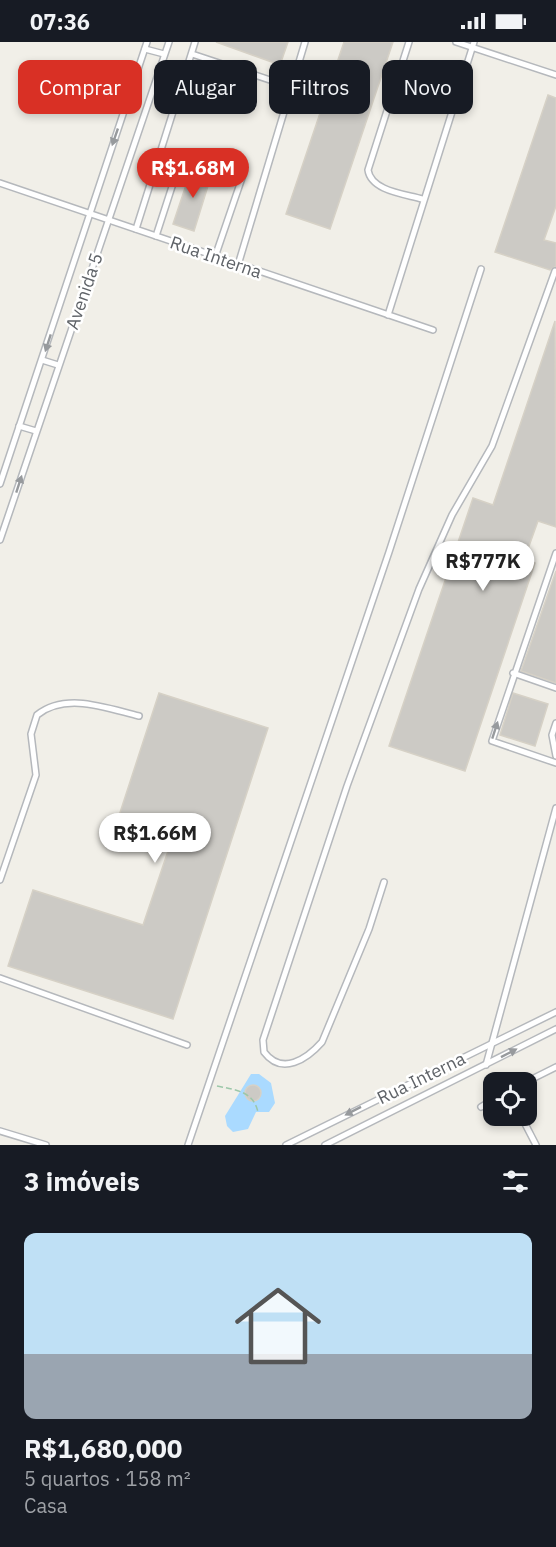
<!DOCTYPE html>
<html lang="pt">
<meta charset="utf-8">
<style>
:root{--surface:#171b24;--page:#20242c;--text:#f1f3f6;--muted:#9ea1a6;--line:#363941;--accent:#d93025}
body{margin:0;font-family:"IBM Plex Sans",sans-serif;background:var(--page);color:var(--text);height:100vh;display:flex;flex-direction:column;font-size:22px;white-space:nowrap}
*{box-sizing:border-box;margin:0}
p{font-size:20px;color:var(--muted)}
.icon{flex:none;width:33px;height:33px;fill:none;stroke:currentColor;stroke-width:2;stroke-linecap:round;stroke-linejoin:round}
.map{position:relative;height:1103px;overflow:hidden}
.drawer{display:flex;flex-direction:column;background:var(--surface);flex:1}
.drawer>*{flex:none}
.guide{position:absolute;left:18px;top:18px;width:520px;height:54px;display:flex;gap:12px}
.buttons{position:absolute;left:483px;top:1030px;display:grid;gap:12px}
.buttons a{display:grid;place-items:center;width:54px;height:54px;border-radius:12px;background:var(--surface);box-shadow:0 3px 9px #0003;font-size:30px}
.price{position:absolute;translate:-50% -51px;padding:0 14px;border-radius:21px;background:#fff;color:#222;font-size:20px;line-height:39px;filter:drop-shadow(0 2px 3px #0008)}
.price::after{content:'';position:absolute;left:50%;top:36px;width:18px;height:14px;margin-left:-9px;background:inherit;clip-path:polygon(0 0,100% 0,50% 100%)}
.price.selected{background:var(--accent);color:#fff}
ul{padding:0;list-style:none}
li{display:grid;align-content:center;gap:12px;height:318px;padding:0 24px}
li+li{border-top:2px solid var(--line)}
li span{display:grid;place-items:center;height:186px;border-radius:12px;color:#555}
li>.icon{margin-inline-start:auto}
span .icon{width:108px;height:108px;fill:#fffc;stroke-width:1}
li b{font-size:26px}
h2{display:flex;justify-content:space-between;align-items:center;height:72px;padding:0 24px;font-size:26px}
.chip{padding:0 21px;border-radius:12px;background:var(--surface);box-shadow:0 3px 9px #0003;font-size:21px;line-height:54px}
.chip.selected{background:var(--accent);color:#fff}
.status{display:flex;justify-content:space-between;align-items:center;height:42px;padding:0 30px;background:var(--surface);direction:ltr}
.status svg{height:16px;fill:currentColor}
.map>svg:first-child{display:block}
.water{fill:#aadaff}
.building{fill:#cccac5;stroke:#d6d1c6;stroke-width:1.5}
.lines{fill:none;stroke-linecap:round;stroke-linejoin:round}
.lane-casing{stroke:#b5b8bc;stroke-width:8}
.path{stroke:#9cc7a9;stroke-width:1.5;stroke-dasharray:6 3;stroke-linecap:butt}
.lane{stroke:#fff;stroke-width:5}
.oneway{fill:#979a9d}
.labels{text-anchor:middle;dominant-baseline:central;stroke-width:5;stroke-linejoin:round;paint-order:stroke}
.street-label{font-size:18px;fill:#5f6368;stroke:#fff}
</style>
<div class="status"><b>07:36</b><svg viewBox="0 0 49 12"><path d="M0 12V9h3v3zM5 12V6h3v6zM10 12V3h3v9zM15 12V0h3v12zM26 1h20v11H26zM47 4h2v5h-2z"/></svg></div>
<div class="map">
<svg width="556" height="1103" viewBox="0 0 556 1103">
<rect width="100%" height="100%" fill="#f1efe8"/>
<path class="water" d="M251 1032H259L271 1041 275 1061 269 1070H256L248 1087 233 1090 227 1084 225 1074Z"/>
<g class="building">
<path d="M216 0H288L280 23Z"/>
<path d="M344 0H393L330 187 286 172Z"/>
<path d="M548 53 556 56V164L544 198 556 201V224L550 228 495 210Z"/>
<path d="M192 125 212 131 194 189 173 182Z"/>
<path d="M555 279 556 485 538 479 524 518 535 521 465 729 389 704 473 456 493 463Z"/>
<path d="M556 529V641L521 629Z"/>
<path d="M159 651 268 686 173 977 8 924 33 848 143 883 169 806 114 789Z"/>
<path d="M513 651 548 662 535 704 500 693Z"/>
<circle cx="253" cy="1051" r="8"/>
</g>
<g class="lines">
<defs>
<g id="lane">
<path d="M409 0 368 128C371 149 405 152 422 157"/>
<path d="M456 0 556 33"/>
<path d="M145 7 164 12"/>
<path d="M192 12 291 45"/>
<path d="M0 141 433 288"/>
<path d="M136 187 195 0"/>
<path d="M156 194 179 123 185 114 196 113 239 129 243 133 215 215"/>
<path d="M238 223 305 0"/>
<path d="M388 273 474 0"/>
<path d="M42 318 58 323"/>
<path d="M19 384 36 389"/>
<path d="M0 442 147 0"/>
<path d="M0 498 169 0"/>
<path d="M556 511 492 699 556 721"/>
<path d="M513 631 556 646"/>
<path d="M556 681 552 693 556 714"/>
<path d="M0 838 36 733 31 692 37 673C66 650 106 666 139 674"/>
<path d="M384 840 369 887 322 1000C307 1017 282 1034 264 1010L263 998 347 744 419 547 452 473 492 404 555 229"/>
<path d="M0 936 187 1003"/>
<path d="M486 1023 556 766"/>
<path d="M524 1041 556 1025"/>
<path d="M481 1065 494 1057"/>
<path d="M521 1074 536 1103"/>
<path d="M0 1089 46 1103"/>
<path d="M188 1103 389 510 481 227"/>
<path d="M286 1103 556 970"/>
<path d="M325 1103 556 987"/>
</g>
</defs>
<use href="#lane" class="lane-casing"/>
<path class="path" d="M217 1044C236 1048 253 1049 258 1070"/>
<use href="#lane" class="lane"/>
</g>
<defs><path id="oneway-solid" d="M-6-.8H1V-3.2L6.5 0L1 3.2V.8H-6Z" transform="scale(1.5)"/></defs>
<g class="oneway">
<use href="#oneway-solid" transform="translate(115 95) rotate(109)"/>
<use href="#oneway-solid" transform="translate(48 301) rotate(108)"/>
<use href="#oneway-solid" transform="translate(19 442) rotate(-72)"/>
<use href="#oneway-solid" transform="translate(495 688) rotate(-72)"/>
<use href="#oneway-solid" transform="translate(509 1011) rotate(-27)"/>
<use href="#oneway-solid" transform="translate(353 1069) rotate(153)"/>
</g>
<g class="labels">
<g class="street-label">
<text transform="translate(216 215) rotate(19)">Rua Interna</text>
<text transform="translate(84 249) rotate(-71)">Avenida 5</text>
<text transform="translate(421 1036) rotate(-26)">Rua Interna</text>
</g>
</g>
</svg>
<div class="buttons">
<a><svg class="icon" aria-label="locate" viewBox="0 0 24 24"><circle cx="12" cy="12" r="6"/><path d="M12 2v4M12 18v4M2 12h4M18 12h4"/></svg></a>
</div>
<b class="price selected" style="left:193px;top:157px">R$1.68M</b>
<b class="price" style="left:483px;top:550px">R$777K</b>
<b class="price" style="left:155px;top:822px">R$1.66M</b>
<div class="guide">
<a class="chip selected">Comprar</a>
<a class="chip">Alugar</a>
<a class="chip">Filtros</a>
<a class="chip">Novo</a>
</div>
</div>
<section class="drawer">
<h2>3 imóveis<svg class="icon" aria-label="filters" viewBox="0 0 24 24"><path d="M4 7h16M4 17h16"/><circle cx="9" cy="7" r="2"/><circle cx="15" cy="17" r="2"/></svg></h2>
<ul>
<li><span style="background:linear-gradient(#bfe0f5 65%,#9aa5b1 0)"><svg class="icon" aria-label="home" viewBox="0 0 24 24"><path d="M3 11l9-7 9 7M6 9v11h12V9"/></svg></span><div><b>R$1,680,000</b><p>5 quartos · 158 m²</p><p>Casa</p></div></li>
</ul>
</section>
